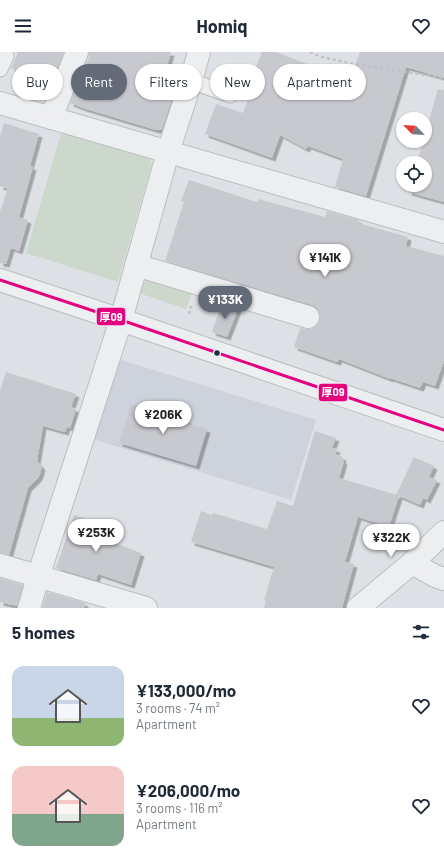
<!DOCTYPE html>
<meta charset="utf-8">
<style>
:root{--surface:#fff;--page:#f6f6f7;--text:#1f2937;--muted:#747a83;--accent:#646b78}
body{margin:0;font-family:Barlow,"Noto Sans JP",sans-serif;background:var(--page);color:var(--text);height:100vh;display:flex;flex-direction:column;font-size:15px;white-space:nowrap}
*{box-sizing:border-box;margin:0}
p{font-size:13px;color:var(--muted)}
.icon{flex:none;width:22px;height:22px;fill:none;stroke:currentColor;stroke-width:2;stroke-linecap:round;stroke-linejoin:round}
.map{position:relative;height:556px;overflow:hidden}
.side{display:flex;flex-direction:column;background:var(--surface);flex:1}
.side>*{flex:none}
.hud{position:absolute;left:12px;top:12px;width:420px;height:36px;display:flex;gap:8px}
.needle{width:26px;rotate:295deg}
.controls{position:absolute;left:396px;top:60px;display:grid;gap:8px}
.controls a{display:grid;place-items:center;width:36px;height:36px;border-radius:50%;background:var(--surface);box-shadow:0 1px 3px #0004;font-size:20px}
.price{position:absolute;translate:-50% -34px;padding:0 9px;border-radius:14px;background:#fff;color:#222;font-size:13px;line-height:26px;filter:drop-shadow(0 1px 2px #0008)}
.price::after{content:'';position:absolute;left:50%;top:24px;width:12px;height:9px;margin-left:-6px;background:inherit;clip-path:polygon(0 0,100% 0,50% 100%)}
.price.selected{background:var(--accent);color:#fff}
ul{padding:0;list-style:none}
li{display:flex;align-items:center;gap:12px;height:100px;padding:0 12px}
li span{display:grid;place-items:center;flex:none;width:112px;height:80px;border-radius:12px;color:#555}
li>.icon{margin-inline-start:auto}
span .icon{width:48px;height:48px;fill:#fffc;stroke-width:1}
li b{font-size:17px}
h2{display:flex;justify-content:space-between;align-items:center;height:48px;padding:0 12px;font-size:17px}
.pill{padding:0 14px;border-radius:18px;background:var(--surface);box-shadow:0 1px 3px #0004;font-size:14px;line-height:36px}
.pill.selected{background:var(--accent);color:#fff}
header{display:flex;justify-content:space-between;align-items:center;height:52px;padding:0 12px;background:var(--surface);font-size:18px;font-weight:700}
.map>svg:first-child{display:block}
.built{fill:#ced3db}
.green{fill:#cdd8cd}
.building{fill:#c7c9ce;filter:url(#shadow)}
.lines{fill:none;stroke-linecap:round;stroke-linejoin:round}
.service-casing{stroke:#bbbec2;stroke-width:17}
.minor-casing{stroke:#bbbec2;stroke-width:24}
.tertiary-casing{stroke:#bbbec2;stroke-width:24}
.path{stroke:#bfc1c7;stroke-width:2.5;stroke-dasharray:3 3;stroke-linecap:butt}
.service{stroke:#edeef0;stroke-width:15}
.minor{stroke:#edeef0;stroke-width:22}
.tertiary{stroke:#edeef0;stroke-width:22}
.bus-1-casing{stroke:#eaeef5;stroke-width:6}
.bus-1{stroke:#e5007d;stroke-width:3}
.bus-dot{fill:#232c3e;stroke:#eaeef5;stroke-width:1.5}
.line-badge{stroke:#eaeef5;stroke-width:1.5}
.badge-label{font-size:11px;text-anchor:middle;font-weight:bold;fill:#fff}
</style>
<header><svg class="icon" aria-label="menu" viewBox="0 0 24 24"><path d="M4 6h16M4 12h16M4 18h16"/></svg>Homiq<svg class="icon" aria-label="heart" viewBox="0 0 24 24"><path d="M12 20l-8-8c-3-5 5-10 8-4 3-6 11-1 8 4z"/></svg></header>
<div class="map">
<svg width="444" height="556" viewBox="0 0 444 556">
<defs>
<filter id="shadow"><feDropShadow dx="3.5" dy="3.5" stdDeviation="0" flood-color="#0004"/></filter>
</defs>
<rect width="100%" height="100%" fill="#dde0e4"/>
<path class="built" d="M118 307 316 368 291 448 93 387Z"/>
<g class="green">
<path d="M62 78 146 103 152 111 118 230 26 201Z"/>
<path d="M149 227 192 241 186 257 136 240 140 232Z"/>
</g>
<g class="building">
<path d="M18 0H64L45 46 14 33 19 19 11 16Z"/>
<path d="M89 0H171L161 37 174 41 162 77 159 78H156L83 56 70 51 89 5Z"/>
<path d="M262 0H276L320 17 323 12 350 26 360 0H444V26L406 15 366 144 335 135 343 107 308 94 306 97 280 83 272 106 205 82 216 52 243 61 258 20 254 19Z"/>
<path d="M438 37 444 38V150L408 140 410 133H425V111H417L423 89H425V83Z"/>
<path d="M4 71 39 82 30 114 33 115 19 165 28 168 19 199 11 196 6 212 0 211V159L8 137 0 134V84Z"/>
<path d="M189 128 257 150 258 147 325 165 327 159 359 168 358 171 408 185 406 194 444 204V309L435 334 423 330 420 336 390 326V327L339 307 337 310 294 295 300 276 305 277H311L316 274 320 269V263L317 256 312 253 165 209 184 150 181 149Z"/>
<path d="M221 252 238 257 227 285 212 280Z"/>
<path d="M6 320 76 342 71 355 76 357 70 376 67 375 65 380 43 374 37 409 42 415 40 422 38 426 28 436 9 503 0 501V339Z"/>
<path d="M131 352 189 369 188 372 207 377 196 414 119 391Z"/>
<path d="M315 379 336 386 332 396 337 397 335 402 343 405 342 408 344 409 339 426 397 443H396L414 405 434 414 429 425 437 428 427 448 423 446 420 453 399 444 389 475 358 465 345 510 354 512 342 556H264L266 549 264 548 274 515 191 490 201 459 212 463 213 461 267 477 277 449 293 454Z"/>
<path d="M74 463 108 474 103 487 141 501 131 533 98 522 96 528 56 516Z"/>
<path d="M0 526 23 533 17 554 0 550Z"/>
<path d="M47 540 85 551 84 556H42Z"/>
</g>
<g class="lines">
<defs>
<g id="service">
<path d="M0 17 6 4"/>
<path d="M191 29 230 43"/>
</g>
<g id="minor">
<path d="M0 51 444 180"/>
<path d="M51 66 77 0"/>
<path d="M136 213 308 265"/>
<path d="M412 511 435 524 444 527"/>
<path d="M0 513 146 556"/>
<path d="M29 556 38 525 121 268 168 100 191 29 199 0"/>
<path d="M358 556 412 511 444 480"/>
</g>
<path id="tertiary" d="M0 228 121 268 444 378"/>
</defs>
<use href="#service" class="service-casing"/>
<use href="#minor" class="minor-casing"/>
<use href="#tertiary" class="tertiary-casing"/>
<g class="path">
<path d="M310 0 322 5 349 11 444 26"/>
<path d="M189 262 191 254"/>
</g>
<use href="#service" class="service"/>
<use href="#minor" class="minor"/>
<use href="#tertiary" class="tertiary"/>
<defs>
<path id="bus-1" d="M0 228 121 268 444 378"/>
</defs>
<use href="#bus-1" class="bus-1-casing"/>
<use href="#bus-1" class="bus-1"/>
</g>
<circle class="bus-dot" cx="217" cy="301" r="3.5"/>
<g class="line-badge">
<rect x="96" y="255" width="30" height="19" rx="4" fill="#e5007d"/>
<rect x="318" y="331" width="30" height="19" rx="4" fill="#e5007d"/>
</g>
<g class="badge-label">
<text x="111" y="269">厚09</text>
<text x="333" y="344">厚09</text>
</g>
</svg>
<div class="controls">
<a><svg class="needle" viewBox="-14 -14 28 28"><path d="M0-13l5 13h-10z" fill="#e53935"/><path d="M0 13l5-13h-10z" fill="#747a83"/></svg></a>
<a><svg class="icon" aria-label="locate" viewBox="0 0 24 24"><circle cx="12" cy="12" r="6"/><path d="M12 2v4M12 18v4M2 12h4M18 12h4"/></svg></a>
</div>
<b class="price" style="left:325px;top:226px">¥141K</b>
<b class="price selected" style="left:225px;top:268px">¥133K</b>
<b class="price" style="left:163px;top:383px">¥206K</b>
<b class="price" style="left:96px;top:501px">¥253K</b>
<b class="price" style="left:391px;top:506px">¥322K</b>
<div class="hud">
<a class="pill">Buy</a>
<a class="pill selected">Rent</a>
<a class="pill">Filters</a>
<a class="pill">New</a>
<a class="pill">Apartment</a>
</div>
</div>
<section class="side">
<h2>5 homes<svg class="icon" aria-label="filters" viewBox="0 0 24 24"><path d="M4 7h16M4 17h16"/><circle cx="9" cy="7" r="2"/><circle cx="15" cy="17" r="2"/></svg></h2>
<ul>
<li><span style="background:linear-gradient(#c9d6e8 65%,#8fb573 0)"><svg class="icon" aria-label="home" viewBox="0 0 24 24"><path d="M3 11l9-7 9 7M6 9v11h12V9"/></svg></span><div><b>¥133,000/mo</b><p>3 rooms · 74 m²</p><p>Apartment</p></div><svg class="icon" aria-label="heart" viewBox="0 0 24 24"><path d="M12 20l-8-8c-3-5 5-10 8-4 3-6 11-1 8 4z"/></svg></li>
<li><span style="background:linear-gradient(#f6c9c9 60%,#7fa58c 0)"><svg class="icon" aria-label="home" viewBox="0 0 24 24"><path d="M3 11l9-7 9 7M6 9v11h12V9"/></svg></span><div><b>¥206,000/mo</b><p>3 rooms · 116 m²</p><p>Apartment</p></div><svg class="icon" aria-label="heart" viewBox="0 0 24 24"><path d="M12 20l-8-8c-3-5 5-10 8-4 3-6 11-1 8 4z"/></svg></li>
</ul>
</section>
